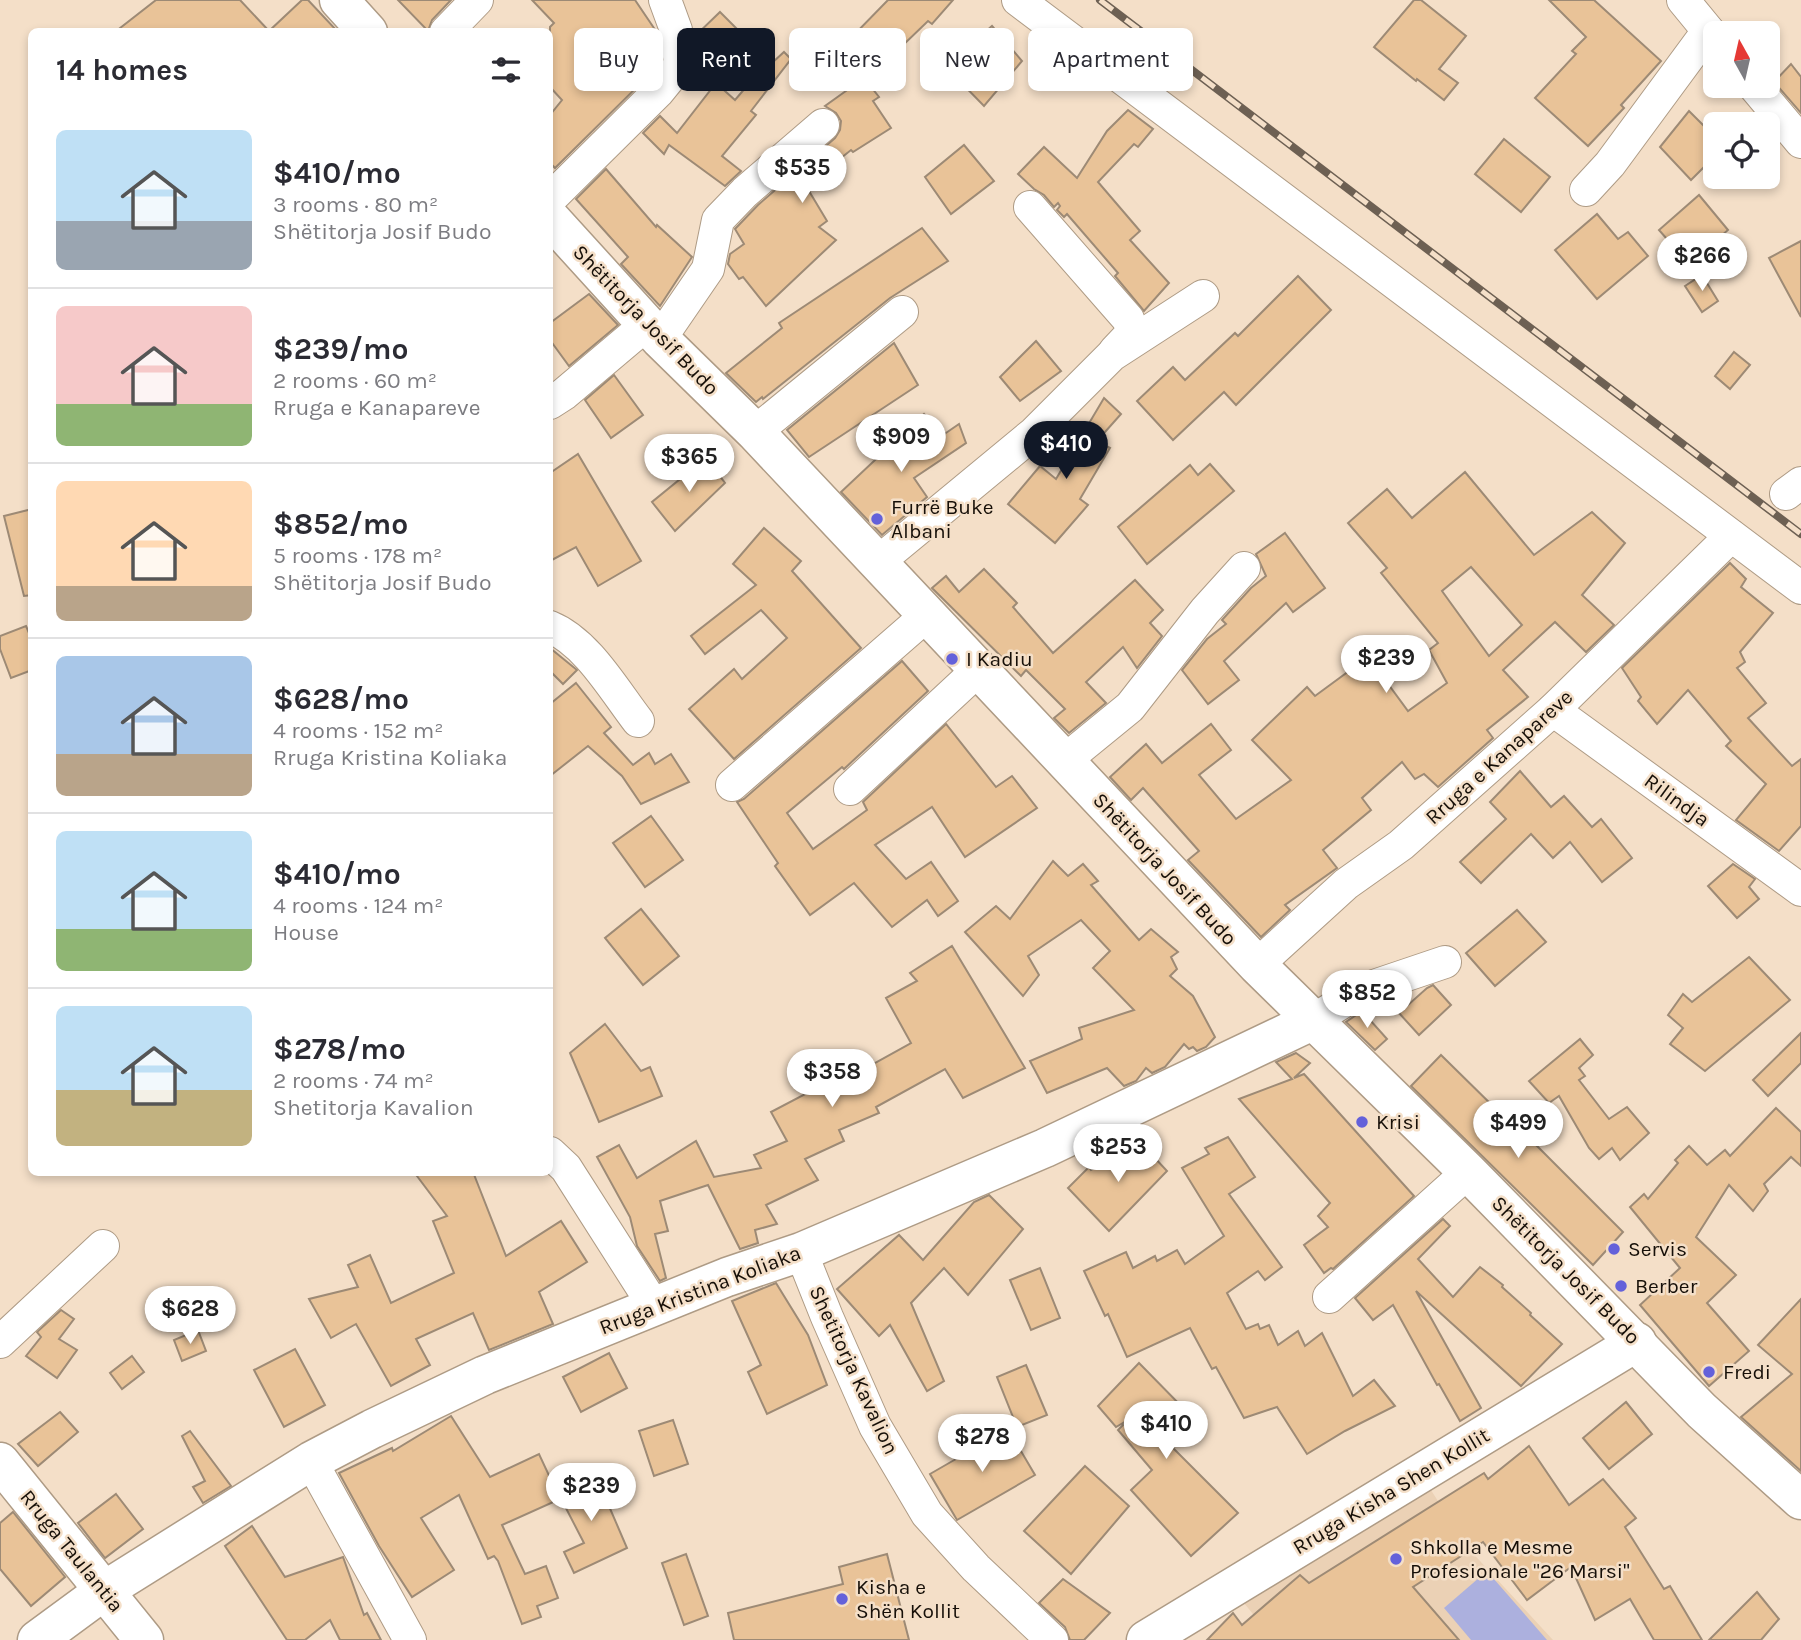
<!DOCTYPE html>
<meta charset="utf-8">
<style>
:root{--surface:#fff;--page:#f7f7f7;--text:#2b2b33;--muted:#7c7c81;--line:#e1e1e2;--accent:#111827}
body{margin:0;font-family:Karla,sans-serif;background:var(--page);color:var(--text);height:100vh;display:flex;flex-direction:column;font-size:26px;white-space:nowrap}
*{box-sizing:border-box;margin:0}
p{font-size:23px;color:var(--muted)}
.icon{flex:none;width:38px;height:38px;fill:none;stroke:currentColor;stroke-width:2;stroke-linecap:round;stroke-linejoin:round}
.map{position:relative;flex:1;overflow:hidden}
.drawer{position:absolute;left:28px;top:28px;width:525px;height:1148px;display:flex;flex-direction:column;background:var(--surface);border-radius:10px;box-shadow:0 4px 10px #0003}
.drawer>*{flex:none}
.banner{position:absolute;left:574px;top:28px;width:665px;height:63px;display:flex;gap:14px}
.needle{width:46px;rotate:352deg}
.fabs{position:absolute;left:1703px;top:21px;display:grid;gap:14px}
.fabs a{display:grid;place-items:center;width:77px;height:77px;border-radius:10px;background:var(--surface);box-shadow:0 4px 10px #0003;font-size:35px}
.price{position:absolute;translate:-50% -60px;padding:0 16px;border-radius:24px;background:#fff;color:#222;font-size:23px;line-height:46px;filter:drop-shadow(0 2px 4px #0008)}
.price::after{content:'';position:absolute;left:50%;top:42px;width:21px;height:16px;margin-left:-10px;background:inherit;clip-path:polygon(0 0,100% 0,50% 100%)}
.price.active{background:var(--accent);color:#fff}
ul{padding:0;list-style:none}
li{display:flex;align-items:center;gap:21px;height:175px;padding:0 28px}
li+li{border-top:2px solid var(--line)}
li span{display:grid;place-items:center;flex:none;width:196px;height:140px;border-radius:10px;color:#555}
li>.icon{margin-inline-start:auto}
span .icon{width:84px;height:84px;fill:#fffc;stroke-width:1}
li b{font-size:30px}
h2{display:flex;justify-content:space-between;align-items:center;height:84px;padding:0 28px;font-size:30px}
.tag{padding:0 24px;border-radius:10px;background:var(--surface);box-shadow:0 4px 10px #0003;font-size:24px;line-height:63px}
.tag.active{background:var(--accent);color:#fff}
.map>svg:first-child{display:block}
.built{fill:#ebd1b5}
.green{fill:#acb0de}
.building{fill:#e9c398;stroke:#9d8a75;stroke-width:2;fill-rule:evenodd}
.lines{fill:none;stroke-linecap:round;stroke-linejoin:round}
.minor-casing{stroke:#ae9b85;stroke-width:34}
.tertiary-casing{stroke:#ae9b85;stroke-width:41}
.secondary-casing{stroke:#ae9b85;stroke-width:41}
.minor{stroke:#fff;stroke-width:32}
.tertiary{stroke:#fff;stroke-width:38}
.secondary{stroke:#fff;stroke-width:38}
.rail-casing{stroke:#6d6053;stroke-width:8}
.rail{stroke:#f4dfc8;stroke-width:5;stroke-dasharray:16;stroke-linecap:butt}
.poi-dot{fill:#6461da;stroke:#f4dfc8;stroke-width:2.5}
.labels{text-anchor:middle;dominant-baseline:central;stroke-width:5;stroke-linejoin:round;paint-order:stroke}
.street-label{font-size:21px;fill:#160f08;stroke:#f4dfc8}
.poi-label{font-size:21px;fill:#160f08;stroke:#f4dfc8;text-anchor:start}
</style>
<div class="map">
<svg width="1801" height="1640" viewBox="0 0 1801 1640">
<rect width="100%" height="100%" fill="#f4dfc8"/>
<path class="built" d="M1429 1487 1468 1548 1553 1640H1274L1244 1603Z"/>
<path class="green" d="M1487 1571 1547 1640H1471L1444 1608Z"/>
<g class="building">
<path d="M156 0H240L269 31 302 0H308L338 32H115Z"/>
<path d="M398 0H451L432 20 428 31Z"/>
<path d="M532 0H635L658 34 661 59 646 78 632 87 635 89 555 168 550 163V115L562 100 550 87V27L554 23Z"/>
<path d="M888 0H953L932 24 928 21 873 74 846 43Z"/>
<path d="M1414 0H1421L1466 36 1439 69 1458 83 1444 100 1417 79 1416 81 1374 47Z"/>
<path d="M1549 0H1594L1661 61 1621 105 1624 108 1588 146 1535 98 1576 54 1572 51 1586 37Z"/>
<path d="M720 12 739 31 704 66 698 60 695 36Z"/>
<path d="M992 26 1022 61 984 106 946 67Z"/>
<path d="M784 52 791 59 751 111 756 115 722 156 741 171 725 186 669 145 664 154 643 133 660 116 677 133 716 83 735 100 747 86Z"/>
<path d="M1791 64 1801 77V113L1774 82Z"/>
<path d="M864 78 879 97 873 101 891 128 853 152 851 150 806 186 827 221 819 227 836 240 766 306 743 277 739 279 728 264 730 254 744 244 735 229 758 205 835 138 840 130 841 121 836 113 825 106Z"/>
<path d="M1128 110 1153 129 1138 147 1134 144 1098 182 1140 231 1130 240 1169 283 1144 311 1115 276 1118 273 1067 214 1064 217 1057 210 1060 206 1058 203 1054 207 1044 195 1034 189 1018 174 1044 147 1077 178 1107 131Z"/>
<path d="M1689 111 1715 137V156L1691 180 1660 147Z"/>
<path d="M1504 139 1550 177 1521 212 1475 174Z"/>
<path d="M964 145 994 181 951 214 925 177Z"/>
<path d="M606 169 656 227 657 225 692 257 660 306 621 264 628 257 576 199Z"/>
<path d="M1699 195 1728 230 1689 264 1659 230Z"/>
<path d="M1597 214 1618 239 1628 232 1648 256 1597 299 1555 250Z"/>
<path d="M922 228 948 261 890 298 763 399 762 397 756 402 726 373 782 328 779 323Z"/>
<path d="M1801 241V317L1769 258Z"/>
<path d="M1702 275 1718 301 1702 312 1685 286Z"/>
<path d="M1298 276 1331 310 1236 405 1224 392 1173 440 1137 401 1173 367 1185 380 1235 333 1238 336Z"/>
<path d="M589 294 618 325 569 366 550 340V323Z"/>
<path d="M1036 341 1061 371 1020 401 1000 377Z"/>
<path d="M894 343 918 385 809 457 787 430Z"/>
<path d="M1734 352 1750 365 1730 389 1715 376Z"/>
<path d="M614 375 643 415 611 438 585 400Z"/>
<path d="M1104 398 1121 414 1097 441 1110 448 1080 499 1088 505 1055 543 1008 504 1040 466 1056 479Z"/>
<path d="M924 414 943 435 959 424 966 443 914 478 927 497 882 535 841 492Z"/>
<path d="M578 454 641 561 598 586 576 547 550 561V473Z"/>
<path d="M706 458 725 483 675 531 652 502Z"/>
<path d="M1210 464 1234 491 1147 564 1118 527 1190 465 1198 475Z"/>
<path d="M1465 472 1534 555 1592 512 1625 543 1582 595 1614 625 1586 652 1555 622 1503 670 1528 697 1487 730 1493 738 1438 787 1424 774 1415 779 1402 762 1362 798 1371 810 1323 850 1337 868 1285 905 1290 910 1261 937 1188 860 1199 851 1143 788 1131 800 1110 777 1146 744 1162 763 1211 724 1231 750 1199 775 1236 819 1291 780 1252 740 1307 687 1315 696 1360 663 1372 679 1380 673 1408 711 1447 683 1429 650 1438 643 1381 573 1387 568 1348 523 1387 489 1412 518ZM1471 567 1522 625 1489 656 1442 591Z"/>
<path d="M32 509V595L24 596 4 516Z"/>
<path d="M764 528 801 561 792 571 861 648 734 759 689 709 734 669 742 679 787 638 761 610 705 654 691 636 756 585 733 564Z"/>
<path d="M1285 533 1325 588 1293 612 1286 603 1224 661 1239 680 1208 704 1182 670 1207 639 1226 624 1222 620 1251 588 1266 576 1256 554Z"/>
<path d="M1730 563 1746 579 1741 587 1773 613 1740 652 1745 662 1737 668 1766 703 1748 718 1792 766 1801 759V826L1779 851 1736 820 1766 784 1726 746 1731 741 1688 690 1657 724 1638 701 1641 697 1622 668Z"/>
<path d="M984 569 1017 603 1013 607 1053 653 1135 580 1163 610 1150 623 1162 636 1137 668 1123 647 1086 682 1106 703 1069 733 1054 718 1065 709 1026 670 1021 676 932 588 946 576 959 592Z"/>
<path d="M26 626 32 640V670L11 678 0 649V636Z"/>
<path d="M550 648 577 670 563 684 550 671Z"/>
<path d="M902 661 928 691 844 769 842 767 787 813 813 849 867 810 863 802 946 724 996 787 1012 776 1037 808 965 857 932 807 875 845 906 879 931 862 958 901 938 916 927 900 892 927 854 883 810 915 775 866 778 863 737 802 744 799Z"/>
<path d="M576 683 611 727 604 733 633 765 649 753 655 764 671 754 689 782 641 804 622 776 588 746 550 776V704Z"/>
<path d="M1520 771 1551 807 1564 796 1592 827 1601 819 1632 858 1602 882 1570 842 1553 858 1531 834 1481 883 1460 862 1506 819 1490 802Z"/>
<path d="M651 816 683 860 645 887 613 843Z"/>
<path d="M1053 861 1068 876 1083 864 1098 881 1091 885 1139 940 1151 929 1178 952 1171 957 1177 969 1170 976 1193 996 1215 1037 1206 1047 1197 1051 1193 1047 1189 1049 1184 1044 1165 1067 1152 1073 1146 1068 1136 1081 1124 1086 1107 1068 1047 1093 1030 1061 1082 1039 1079 1028 1134 1010 1093 968 1110 951 1081 920 1028 956 1039 975 1023 996 965 932 996 906 1010 919Z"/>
<path d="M1733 864 1755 879 1749 887 1759 899 1737 918 1708 886Z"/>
<path d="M641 909 679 956 643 985 605 938Z"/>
<path d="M1517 910 1546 942 1495 986 1466 953Z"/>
<path d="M952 946 1025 1068 963 1098 945 1069 876 1107 879 1113 839 1130 844 1141 805 1159 818 1180 766 1205 777 1224 755 1230 758 1243 740 1249 708 1185 660 1201 668 1231 655 1234 666 1278 660 1281 637 1246 630 1217 597 1157 619 1145 637 1178 696 1141 714 1177 761 1168 754 1155 787 1141 771 1112 817 1088 851 1066 855 1074 911 1043 886 998 917 981 910 973Z"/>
<path d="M1749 957 1790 1000 1705 1071 1670 1044 1683 1028 1668 1015 1683 994 1692 1002Z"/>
<path d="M1433 985 1451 1005 1419 1035 1399 1013 1427 988Z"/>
<path d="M1362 1011 1387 1039 1375 1050 1346 1022Z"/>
<path d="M605 1024 641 1071 650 1067 662 1096 599 1122 570 1053Z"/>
<path d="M1801 1033V1063L1768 1096 1753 1080Z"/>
<path d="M1580 1039 1593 1055 1579 1068 1585 1076 1579 1080 1609 1119 1627 1107 1649 1133 1620 1160 1612 1148 1599 1159 1589 1148 1559 1096 1549 1103 1529 1081Z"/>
<path d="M1296 1053 1310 1063 1294 1078 1304 1074 1414 1196 1333 1269 1331 1268 1324 1273 1304 1245 1328 1227 1318 1216 1330 1203 1239 1099 1292 1079 1276 1062Z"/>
<path d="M1441 1055 1501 1114 1503 1112 1623 1232 1593 1265 1411 1086Z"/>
<path d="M1776 1108 1801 1132V1166L1791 1157 1764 1184 1768 1191 1753 1211 1729 1185 1696 1237 1736 1275 1707 1303 1749 1351 1709 1386 1640 1305 1680 1268 1630 1207 1644 1194 1648 1199 1678 1163 1675 1160 1689 1146 1707 1165 1725 1150 1730 1156Z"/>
<path d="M1228 1137 1255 1177 1229 1194 1282 1267 1265 1280 1258 1271 1227 1293 1246 1329 1258 1324 1260 1329 1269 1325 1278 1345 1298 1331 1305 1346 1322 1333 1353 1396 1374 1380 1395 1406 1345 1431 1307 1454 1277 1407 1244 1418 1216 1367 1212 1369 1190 1328 1127 1357 1108 1314 1105 1316 1084 1271 1126 1252 1133 1268 1155 1256 1157 1261 1177 1250 1185 1264 1224 1236 1182 1168 1209 1154 1205 1148Z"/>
<path d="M1140 1142 1167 1171 1109 1231 1068 1188 1089 1167 1091 1170Z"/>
<path d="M414 1172H473L506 1256 561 1221 587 1262 539 1292 553 1324 489 1350 473 1313 416 1339 430 1365 391 1386 356 1324 331 1338 309 1299 358 1287 348 1265 370 1255 391 1303 454 1273 433 1221 447 1216Z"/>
<path d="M989 1195 1023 1229 968 1295 944 1268 911 1303 944 1381 927 1391 890 1325 879 1336 837 1289 899 1235 923 1260 974 1202Z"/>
<path d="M1443 1219 1450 1226 1418 1259 1453 1297 1480 1267 1503 1285 1502 1287 1531 1313 1530 1315 1562 1344 1521 1386 1416 1291 1481 1408 1460 1421 1439 1384 1437 1385 1393 1305 1373 1320 1355 1298Z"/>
<path d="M1040 1268 1060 1318 1031 1330 1010 1280Z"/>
<path d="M776 1283 808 1335 827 1385 767 1414 748 1372 761 1365 732 1301Z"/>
<path d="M1801 1299V1471L1741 1417 1792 1374 1758 1345Z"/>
<path d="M61 1310 74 1319 59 1339 77 1350 57 1378 26 1356 41 1337 37 1332Z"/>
<path d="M198 1330 206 1351 182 1361 174 1340Z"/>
<path d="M295 1349 325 1405 284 1427 254 1370Z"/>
<path d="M609 1353 627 1388 581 1412 563 1377Z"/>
<path d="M132 1356 144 1372 122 1389 110 1373Z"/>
<path d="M1139 1363 1192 1417 1167 1442 1238 1513 1191 1556 1131 1490 1152 1470 1118 1430 1128 1420 1116 1427 1098 1406Z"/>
<path d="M1026 1365 1047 1415 1017 1427 997 1377Z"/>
<path d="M1626 1402 1652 1434 1609 1469 1583 1438Z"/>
<path d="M60 1412 78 1432 38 1466 18 1444Z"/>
<path d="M451 1416 490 1477 539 1454 560 1499 502 1525 525 1574 546 1566 558 1598 537 1606 541 1617 522 1624 498 1561 494 1556 488 1559 459 1495 421 1518 454 1570 412 1597 379 1546 339 1473 392 1448 393 1451Z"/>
<path d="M673 1420 688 1464 654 1476 639 1431Z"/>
<path d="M1008 1429 1035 1475 957 1520 930 1474Z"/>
<path d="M190 1431 231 1486 203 1503 193 1487 205 1481 182 1436Z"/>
<path d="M1529 1446 1569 1505 1603 1479 1636 1518 1625 1527 1664 1589 1670 1586 1702 1640H1654L1630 1599 1595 1620 1571 1567 1527 1600 1483 1542 1413 1587 1459 1640H1207L1233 1613 1242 1625 1300 1575 1309 1583 1484 1473 1488 1479Z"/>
<path d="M1085 1466 1129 1506 1071 1574 1024 1531Z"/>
<path d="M596 1476 627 1548 574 1573 564 1552 584 1543 555 1487Z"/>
<path d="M116 1494 143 1529 105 1558 78 1523Z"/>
<path d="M13 1512 65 1577 31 1606 0 1569V1523Z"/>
<path d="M252 1526 285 1577 343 1557 364 1615 367 1613 381 1640H340L330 1620 305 1640H287L225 1546Z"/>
<path d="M686 1554 708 1616 684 1625 662 1563Z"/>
<path d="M887 1554 909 1640H734L728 1613 843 1584 839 1567Z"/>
<path d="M1063 1579 1110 1613 1084 1640H1070L1065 1627 1039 1603Z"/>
<path d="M1757 1592 1779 1619 1761 1640H1709Z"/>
</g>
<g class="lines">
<defs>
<g id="minor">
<path d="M1018 0 1801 588"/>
<path d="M1683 0 1715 39"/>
<path d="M446 32 477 0"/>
<path d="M1754 86 1801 142"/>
<path d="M1586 190 1610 164 1708 31"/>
<path d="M550 199 658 92 680 65 676 30 665 0"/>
<path d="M1030 207 1128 319 1133 332 1115 351"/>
<path d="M660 339 708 269 718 220 745 192 823 125"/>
<path d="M550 403 564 394 647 324"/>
<path d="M755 432 902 312"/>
<path d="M1786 494 1801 483"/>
<path d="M878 562 1034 433 1112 355 1203 296"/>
<path d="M550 627C587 642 614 690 638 721"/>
<path d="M1553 710 1801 890"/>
<path d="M1064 761 1130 707 1205 611 1244 568"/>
<path d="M732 785 927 615"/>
<path d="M850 789 978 670"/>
<path d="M1257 965 1346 884 1401 845 1553 710 1731 536"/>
<path d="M1312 1021 1362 990 1445 962"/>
<path d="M550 1153 566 1168 654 1306"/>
<path d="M801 1252 827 1317 875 1426 927 1514 976 1568 1052 1640"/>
<path d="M1329 1297 1468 1172"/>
<path d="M0 1342 103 1246"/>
<path d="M311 1461 410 1640"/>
</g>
<g id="tertiary">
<path d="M0 1462 144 1640"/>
<path d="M37 1640 105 1590 311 1461 372 1429 485 1375 727 1277 801 1252 1045 1148 1312 1021"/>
<path d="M1146 1640 1637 1342"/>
</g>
<g id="secondary">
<path d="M339 0 368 32"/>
<path d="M550 218 660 339 755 432 1257 965 1468 1172 1702 1411 1801 1500"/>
</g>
</defs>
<use href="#minor" class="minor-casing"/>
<use href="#tertiary" class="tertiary-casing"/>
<use href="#secondary" class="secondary-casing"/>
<use href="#minor" class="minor"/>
<use href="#tertiary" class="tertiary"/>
<use href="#secondary" class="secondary"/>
<defs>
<path id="rail" d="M1100 0 1801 534"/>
</defs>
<use href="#rail" class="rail-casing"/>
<use href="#rail" class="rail"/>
</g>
<g class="poi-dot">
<circle cx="877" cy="519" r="7"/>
<circle cx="952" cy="659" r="7"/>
<circle cx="1362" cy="1122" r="7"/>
<circle cx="1614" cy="1249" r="7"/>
<circle cx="1621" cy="1286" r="7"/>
<circle cx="1709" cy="1372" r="7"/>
<circle cx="1396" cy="1559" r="7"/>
<circle cx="842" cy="1599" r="7"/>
</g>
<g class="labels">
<g class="street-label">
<text transform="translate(646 320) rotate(46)">Shëtitorja Josif Budo</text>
<text transform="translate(1499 757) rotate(-42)">Rruga e Kanapareve</text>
<text transform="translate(1677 800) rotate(36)">Rilindja</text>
<text transform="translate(1165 869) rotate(47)">Shëtitorja Josif Budo</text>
<text transform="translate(1566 1270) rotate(45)">Shëtitorja Josif Budo</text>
<text transform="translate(700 1290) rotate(-21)">Rruga Kristina Koliaka</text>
<text transform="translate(854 1370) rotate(65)">Shetitorja Kavalion</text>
<text transform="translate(1391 1491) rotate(-31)">Rruga Kisha Shen Kollit</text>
<text transform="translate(72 1551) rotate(51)">Rruga Taulantia</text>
</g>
<g class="poi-label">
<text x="891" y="507">Furrë Buke<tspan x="891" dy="24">Albani</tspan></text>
<text x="966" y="659">I Kadiu</text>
<text x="1376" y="1122">Krisi</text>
<text x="1628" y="1249">Servis</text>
<text x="1635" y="1286">Berber</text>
<text x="1723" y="1372">Fredi</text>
<text x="1410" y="1547">Shkolla e Mesme<tspan x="1410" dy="24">Profesionale "26 Marsi"</tspan></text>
<text x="856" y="1587">Kisha e<tspan x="856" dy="24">Shën Kollit</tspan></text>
</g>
</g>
</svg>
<div class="fabs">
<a><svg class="needle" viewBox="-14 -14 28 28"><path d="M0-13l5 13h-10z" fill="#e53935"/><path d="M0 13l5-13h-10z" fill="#7c7c81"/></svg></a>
<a><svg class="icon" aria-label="locate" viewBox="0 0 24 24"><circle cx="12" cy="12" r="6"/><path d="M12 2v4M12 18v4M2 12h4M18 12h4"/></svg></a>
</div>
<b class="price" style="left:802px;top:205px">$535</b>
<b class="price" style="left:1702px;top:293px">$266</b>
<b class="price" style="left:901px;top:474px">$909</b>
<b class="price active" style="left:1066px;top:481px">$410</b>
<b class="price" style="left:689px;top:494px">$365</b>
<b class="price" style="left:1386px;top:695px">$239</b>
<b class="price" style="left:1367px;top:1030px">$852</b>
<b class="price" style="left:832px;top:1109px">$358</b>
<b class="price" style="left:1518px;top:1160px">$499</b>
<b class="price" style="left:1118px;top:1184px">$253</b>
<b class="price" style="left:190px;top:1346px">$628</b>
<b class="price" style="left:1166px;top:1461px">$410</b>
<b class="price" style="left:982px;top:1474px">$278</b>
<b class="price" style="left:591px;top:1523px">$239</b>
<div class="banner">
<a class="tag">Buy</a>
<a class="tag active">Rent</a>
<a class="tag">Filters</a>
<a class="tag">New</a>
<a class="tag">Apartment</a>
</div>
<section class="drawer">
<h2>14 homes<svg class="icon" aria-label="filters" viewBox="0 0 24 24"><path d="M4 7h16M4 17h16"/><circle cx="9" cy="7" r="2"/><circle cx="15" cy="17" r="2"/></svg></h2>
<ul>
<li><span style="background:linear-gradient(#bfe0f5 65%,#9aa5b1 0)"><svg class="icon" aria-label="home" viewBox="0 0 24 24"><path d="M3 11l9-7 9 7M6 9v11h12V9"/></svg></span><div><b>$410/mo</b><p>3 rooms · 80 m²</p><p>Shëtitorja Josif Budo</p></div></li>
<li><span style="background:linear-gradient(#f6c9c9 70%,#8fb573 0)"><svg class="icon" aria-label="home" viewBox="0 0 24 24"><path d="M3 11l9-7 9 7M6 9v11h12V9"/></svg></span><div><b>$239/mo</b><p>2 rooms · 60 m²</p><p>Rruga e Kanapareve</p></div></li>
<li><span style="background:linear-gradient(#ffd9b3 75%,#b9a48a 0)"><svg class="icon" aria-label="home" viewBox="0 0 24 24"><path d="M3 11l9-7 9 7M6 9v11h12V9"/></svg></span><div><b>$852/mo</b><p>5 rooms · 178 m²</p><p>Shëtitorja Josif Budo</p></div></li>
<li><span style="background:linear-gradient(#a9c7e8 70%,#b9a48a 0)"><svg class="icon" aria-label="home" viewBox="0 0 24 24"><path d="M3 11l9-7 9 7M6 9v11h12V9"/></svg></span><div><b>$628/mo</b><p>4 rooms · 152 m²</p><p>Rruga Kristina Koliaka</p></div></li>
<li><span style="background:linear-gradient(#bfe0f5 70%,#8fb573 0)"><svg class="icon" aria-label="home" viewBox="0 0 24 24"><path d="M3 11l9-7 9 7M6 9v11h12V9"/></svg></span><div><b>$410/mo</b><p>4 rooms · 124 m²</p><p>House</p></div></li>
<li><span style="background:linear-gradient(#bfe0f5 60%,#c2b280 0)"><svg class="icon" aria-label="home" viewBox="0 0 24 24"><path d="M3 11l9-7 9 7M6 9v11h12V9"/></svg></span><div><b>$278/mo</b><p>2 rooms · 74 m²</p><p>Shetitorja Kavalion</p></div></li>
</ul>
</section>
</div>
